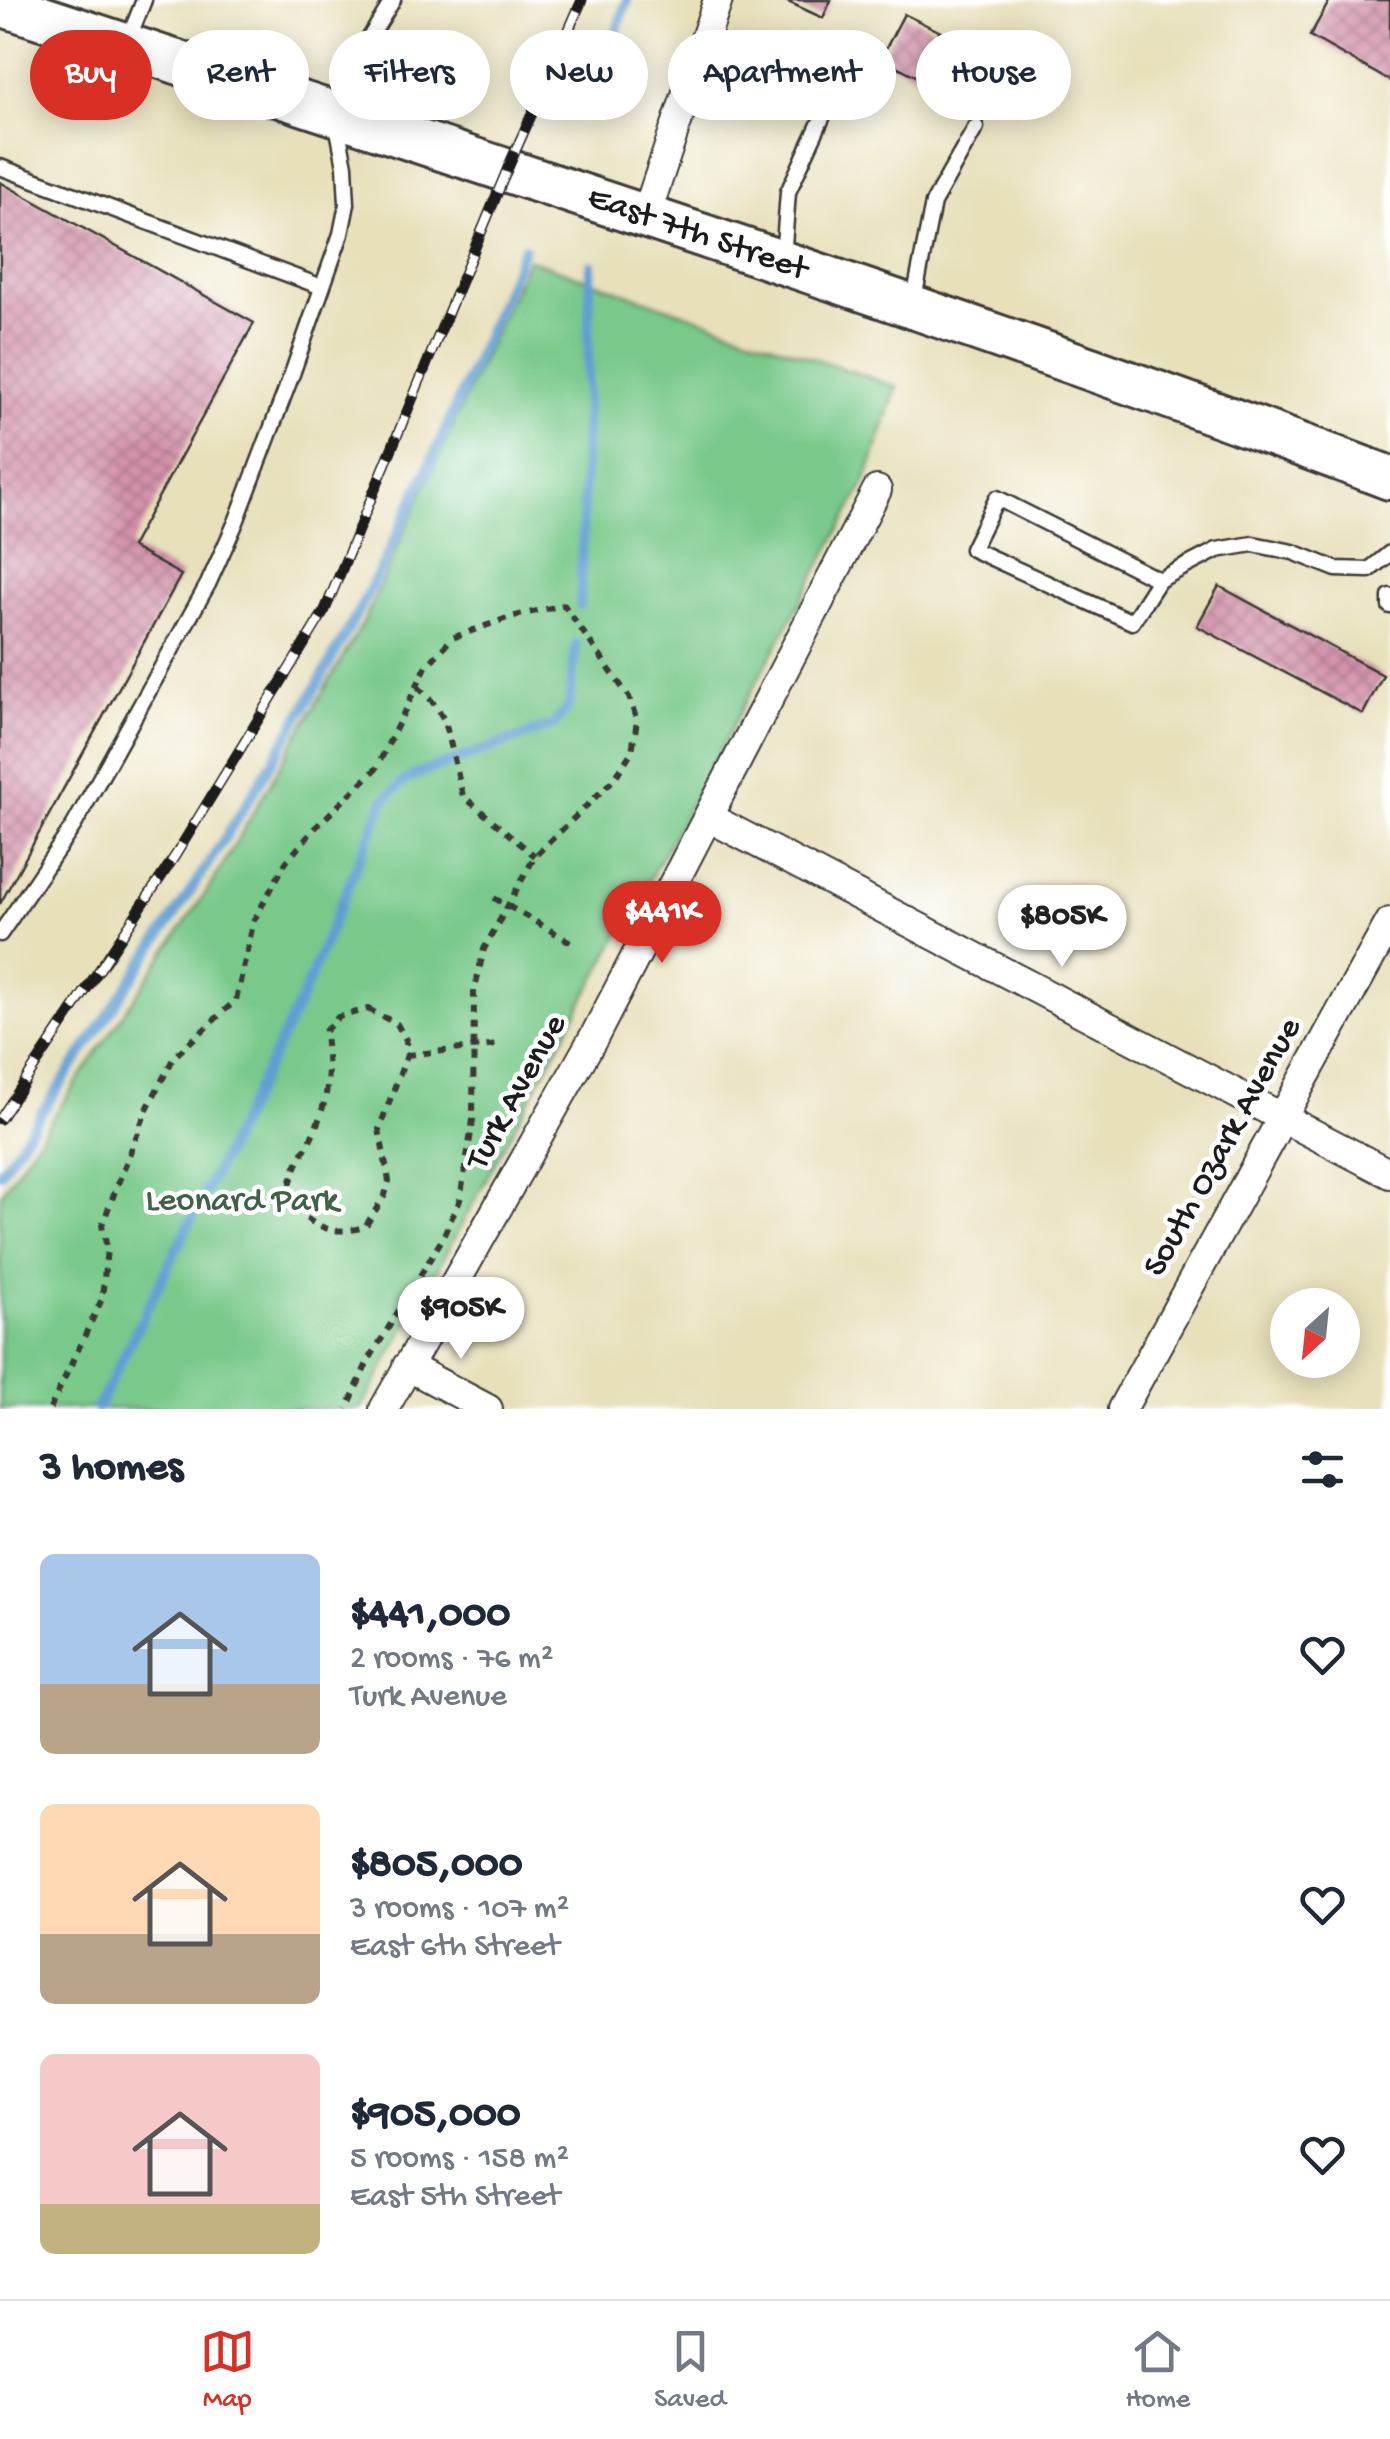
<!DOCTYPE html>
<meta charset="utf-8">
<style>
:root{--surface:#fff;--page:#f2f2f3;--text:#1f2937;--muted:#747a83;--line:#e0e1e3;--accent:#d93025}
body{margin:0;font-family:"Gochi Hand",sans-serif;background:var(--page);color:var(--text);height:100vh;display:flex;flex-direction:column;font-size:38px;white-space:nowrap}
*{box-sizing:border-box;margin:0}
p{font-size:32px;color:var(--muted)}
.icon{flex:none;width:55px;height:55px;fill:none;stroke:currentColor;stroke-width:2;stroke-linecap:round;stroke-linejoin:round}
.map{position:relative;height:1409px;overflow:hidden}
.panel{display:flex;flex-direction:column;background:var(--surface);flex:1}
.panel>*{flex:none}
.banner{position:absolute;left:30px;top:30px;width:1330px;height:90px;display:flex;gap:20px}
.needle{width:65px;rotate:207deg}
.tools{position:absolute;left:1270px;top:1288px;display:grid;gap:20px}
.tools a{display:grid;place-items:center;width:90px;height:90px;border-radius:50%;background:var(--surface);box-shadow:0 5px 25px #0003;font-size:50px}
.price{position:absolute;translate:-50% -85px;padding:0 22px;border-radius:35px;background:#fff;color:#222;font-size:32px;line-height:65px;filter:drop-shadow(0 2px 5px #0008)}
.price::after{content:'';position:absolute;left:50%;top:60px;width:30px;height:22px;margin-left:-15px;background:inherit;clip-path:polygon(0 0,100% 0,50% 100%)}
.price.on{background:var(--accent);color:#fff}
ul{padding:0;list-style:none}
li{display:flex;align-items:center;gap:30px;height:250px;padding:0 40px}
li span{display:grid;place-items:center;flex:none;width:280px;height:200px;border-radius:15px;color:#555}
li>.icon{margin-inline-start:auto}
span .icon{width:120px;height:120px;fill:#fffc;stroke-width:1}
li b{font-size:42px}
h2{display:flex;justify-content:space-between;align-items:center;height:120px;padding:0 40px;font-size:42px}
.tag{padding:0 35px;border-radius:45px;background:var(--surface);box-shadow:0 5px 25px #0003;font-size:35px;line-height:90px}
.tag.on{background:var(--accent);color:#fff}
.tabs{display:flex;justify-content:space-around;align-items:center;height:140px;border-top:2px solid var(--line);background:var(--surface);font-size:28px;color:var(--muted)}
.tabs a{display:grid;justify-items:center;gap:5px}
.tabs .on{color:var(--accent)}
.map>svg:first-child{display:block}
.park{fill:#79c98a;stroke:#4a7253;stroke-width:2.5}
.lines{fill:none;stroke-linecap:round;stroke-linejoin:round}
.stream{stroke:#619fd3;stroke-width:10}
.building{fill:url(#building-cross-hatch)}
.service-casing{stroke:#3a3934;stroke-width:19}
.minor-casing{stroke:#3a3934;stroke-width:32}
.primary-casing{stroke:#3a3934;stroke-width:48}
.path{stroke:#3a3934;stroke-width:6;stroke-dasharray:8 8;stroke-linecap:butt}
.service{stroke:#fff;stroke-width:14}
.minor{stroke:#fff;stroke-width:28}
.primary{stroke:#fff;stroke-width:42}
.rail-casing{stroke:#1c1c1c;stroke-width:11}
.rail{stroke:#fff;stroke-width:8;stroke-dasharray:22;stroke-linecap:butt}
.labels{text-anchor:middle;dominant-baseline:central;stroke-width:9;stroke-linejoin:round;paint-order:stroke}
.street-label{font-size:35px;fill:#1c1c1c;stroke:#fff}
.park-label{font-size:35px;fill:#416148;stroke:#fff}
</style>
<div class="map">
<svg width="1390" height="1409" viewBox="0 0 1390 1409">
<defs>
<pattern id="building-cross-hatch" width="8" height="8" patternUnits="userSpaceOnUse" patternTransform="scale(2.5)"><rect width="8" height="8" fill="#d493ac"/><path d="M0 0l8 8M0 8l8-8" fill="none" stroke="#ab778b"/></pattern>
</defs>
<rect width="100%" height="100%" fill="#fff"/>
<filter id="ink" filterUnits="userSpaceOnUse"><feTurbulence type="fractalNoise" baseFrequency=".01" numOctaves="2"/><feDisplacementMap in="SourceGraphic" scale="20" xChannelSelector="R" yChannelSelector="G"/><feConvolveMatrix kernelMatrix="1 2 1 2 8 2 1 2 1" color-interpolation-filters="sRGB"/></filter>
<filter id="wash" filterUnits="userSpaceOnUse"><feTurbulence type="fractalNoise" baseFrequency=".0048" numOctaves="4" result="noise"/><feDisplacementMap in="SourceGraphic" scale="40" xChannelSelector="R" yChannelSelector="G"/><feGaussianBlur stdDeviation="2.25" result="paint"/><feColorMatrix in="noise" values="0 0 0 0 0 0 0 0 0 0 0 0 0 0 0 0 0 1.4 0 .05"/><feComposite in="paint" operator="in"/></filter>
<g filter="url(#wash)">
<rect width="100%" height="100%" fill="#e7e0ba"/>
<path class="park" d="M528 259 897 387 865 483 361 1409H0V1195L213 882 364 621Z"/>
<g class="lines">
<g class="stream">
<path d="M598 113 604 68 627 0"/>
<path d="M580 605 591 265"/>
<path d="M0 1173C121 996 244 821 347 632 414 510 468 376 524 248"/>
<path d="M97 1409 301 999 384 800 404 781 417 774 554 725 569 705 576 644"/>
</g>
</g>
<g id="blocks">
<g class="building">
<path d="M784 0H831L823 18Z"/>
<path d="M1330 0H1390V81L1310 36Z"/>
<path d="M904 14 1002 62 976 107 881 58Z"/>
<path d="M0 182 254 323 131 547 181 575 0 904Z"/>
<path d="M1219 586 1383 675 1363 714 1197 626Z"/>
</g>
</g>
</g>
<g filter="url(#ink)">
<use href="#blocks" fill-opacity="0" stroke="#3a3934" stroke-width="2.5"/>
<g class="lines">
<defs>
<g id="service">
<path d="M128 40 144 0"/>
<path d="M0 167 322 287"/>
<path d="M783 259 788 192 845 68"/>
<path d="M913 304 933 203 976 127"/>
<path d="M1159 580 997 498 972 549 1132 622 1159 580 1217 550 1253 544 1293 552 1336 569 1369 570 1390 553"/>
<path d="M1390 596V606"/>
<path d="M0 934 74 825 208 584 236 522 292 374 341 234 347 204 345 166 335 114 361 52 393 0"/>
</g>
<g id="minor">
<path d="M645 218 718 0"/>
<path d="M708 817 1390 1174"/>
<path d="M407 1366 488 1409"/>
<path d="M384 1409 595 1035 877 490"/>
<path d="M1122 1409 1390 922"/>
</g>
<path id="primary" d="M0 4C465 157 932 306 1390 478"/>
</defs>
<use href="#service" class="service-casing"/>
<use href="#minor" class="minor-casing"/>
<use href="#primary" class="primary-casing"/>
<g class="path">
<path d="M418 687 432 701 445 721 463 796 535 856"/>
<path d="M494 898 574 944"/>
<path d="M368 1009 397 1024 406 1040 407 1055 379 1129 389 1181 385 1195 365 1227C346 1232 330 1233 312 1222 273 1198 295 1169 310 1140 318 1125 325 1104 327 1087 329 1069 326 1049 325 1031L338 1017Z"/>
<path d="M407 1055 498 1045"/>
<path d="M50 1409 102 1299 107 1248 102 1225 147 1109 174 1057 236 1000 254 920 286 862 316 827 376 769 426 667 452 638 510 617 564 605 629 697 637 721 632 751 615 778 535 856 484 949 474 992 473 1120 460 1200 441 1241 367 1363 347 1409"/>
</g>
<use href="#service" class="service"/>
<use href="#minor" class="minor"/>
<use href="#primary" class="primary"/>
<defs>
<path id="rail" d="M0 1119 175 856 325 610 507 170 582 0"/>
</defs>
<use href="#rail" class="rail-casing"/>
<use href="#rail" class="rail"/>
</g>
</g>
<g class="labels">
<g class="street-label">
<text transform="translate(697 235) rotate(19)">East 7th Street</text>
<text transform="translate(518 1093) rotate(-61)">Turk Avenue</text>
<text transform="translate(1224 1148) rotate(-61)">South Ozark Avenue</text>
</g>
<g class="park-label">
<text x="242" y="1202">Leonard Park</text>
</g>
</g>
</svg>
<div class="tools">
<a><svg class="needle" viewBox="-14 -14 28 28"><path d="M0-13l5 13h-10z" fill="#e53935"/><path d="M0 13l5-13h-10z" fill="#747a83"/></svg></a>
</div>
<b class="price on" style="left:662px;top:966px">$441K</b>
<b class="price" style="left:1062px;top:970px">$805K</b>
<b class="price" style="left:461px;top:1362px">$905K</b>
<div class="banner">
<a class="tag on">Buy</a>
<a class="tag">Rent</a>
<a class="tag">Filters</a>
<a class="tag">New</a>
<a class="tag">Apartment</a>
<a class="tag">House</a>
</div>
</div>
<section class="panel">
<h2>3 homes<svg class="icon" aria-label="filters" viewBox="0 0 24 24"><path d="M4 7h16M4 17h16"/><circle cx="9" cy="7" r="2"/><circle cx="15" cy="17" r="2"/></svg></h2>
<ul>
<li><span style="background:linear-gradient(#a9c7e8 65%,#b9a48a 0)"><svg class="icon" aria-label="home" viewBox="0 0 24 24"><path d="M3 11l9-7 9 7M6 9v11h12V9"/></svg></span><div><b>$441,000</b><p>2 rooms · 76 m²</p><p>Turk Avenue</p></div><svg class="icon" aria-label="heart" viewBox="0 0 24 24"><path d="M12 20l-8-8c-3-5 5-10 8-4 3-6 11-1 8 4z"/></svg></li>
<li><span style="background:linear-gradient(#ffd9b3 65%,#b9a48a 0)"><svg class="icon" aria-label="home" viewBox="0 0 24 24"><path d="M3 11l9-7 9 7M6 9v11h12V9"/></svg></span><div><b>$805,000</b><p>3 rooms · 107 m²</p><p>East 6th Street</p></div><svg class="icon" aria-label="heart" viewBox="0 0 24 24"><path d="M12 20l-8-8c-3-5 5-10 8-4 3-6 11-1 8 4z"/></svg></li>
<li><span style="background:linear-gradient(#f6c9c9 75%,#c2b280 0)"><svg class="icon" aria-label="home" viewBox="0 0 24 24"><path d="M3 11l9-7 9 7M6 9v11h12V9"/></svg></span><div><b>$905,000</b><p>5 rooms · 158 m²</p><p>East 5th Street</p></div><svg class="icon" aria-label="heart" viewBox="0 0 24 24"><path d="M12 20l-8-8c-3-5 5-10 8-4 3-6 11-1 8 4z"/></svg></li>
</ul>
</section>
<nav class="tabs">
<a class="on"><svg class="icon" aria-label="map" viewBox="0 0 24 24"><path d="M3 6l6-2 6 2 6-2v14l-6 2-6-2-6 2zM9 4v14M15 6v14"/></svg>Map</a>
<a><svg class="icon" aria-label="saved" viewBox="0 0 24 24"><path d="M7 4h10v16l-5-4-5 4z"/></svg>Saved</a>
<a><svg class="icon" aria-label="home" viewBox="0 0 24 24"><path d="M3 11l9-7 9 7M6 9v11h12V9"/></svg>Home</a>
</nav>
